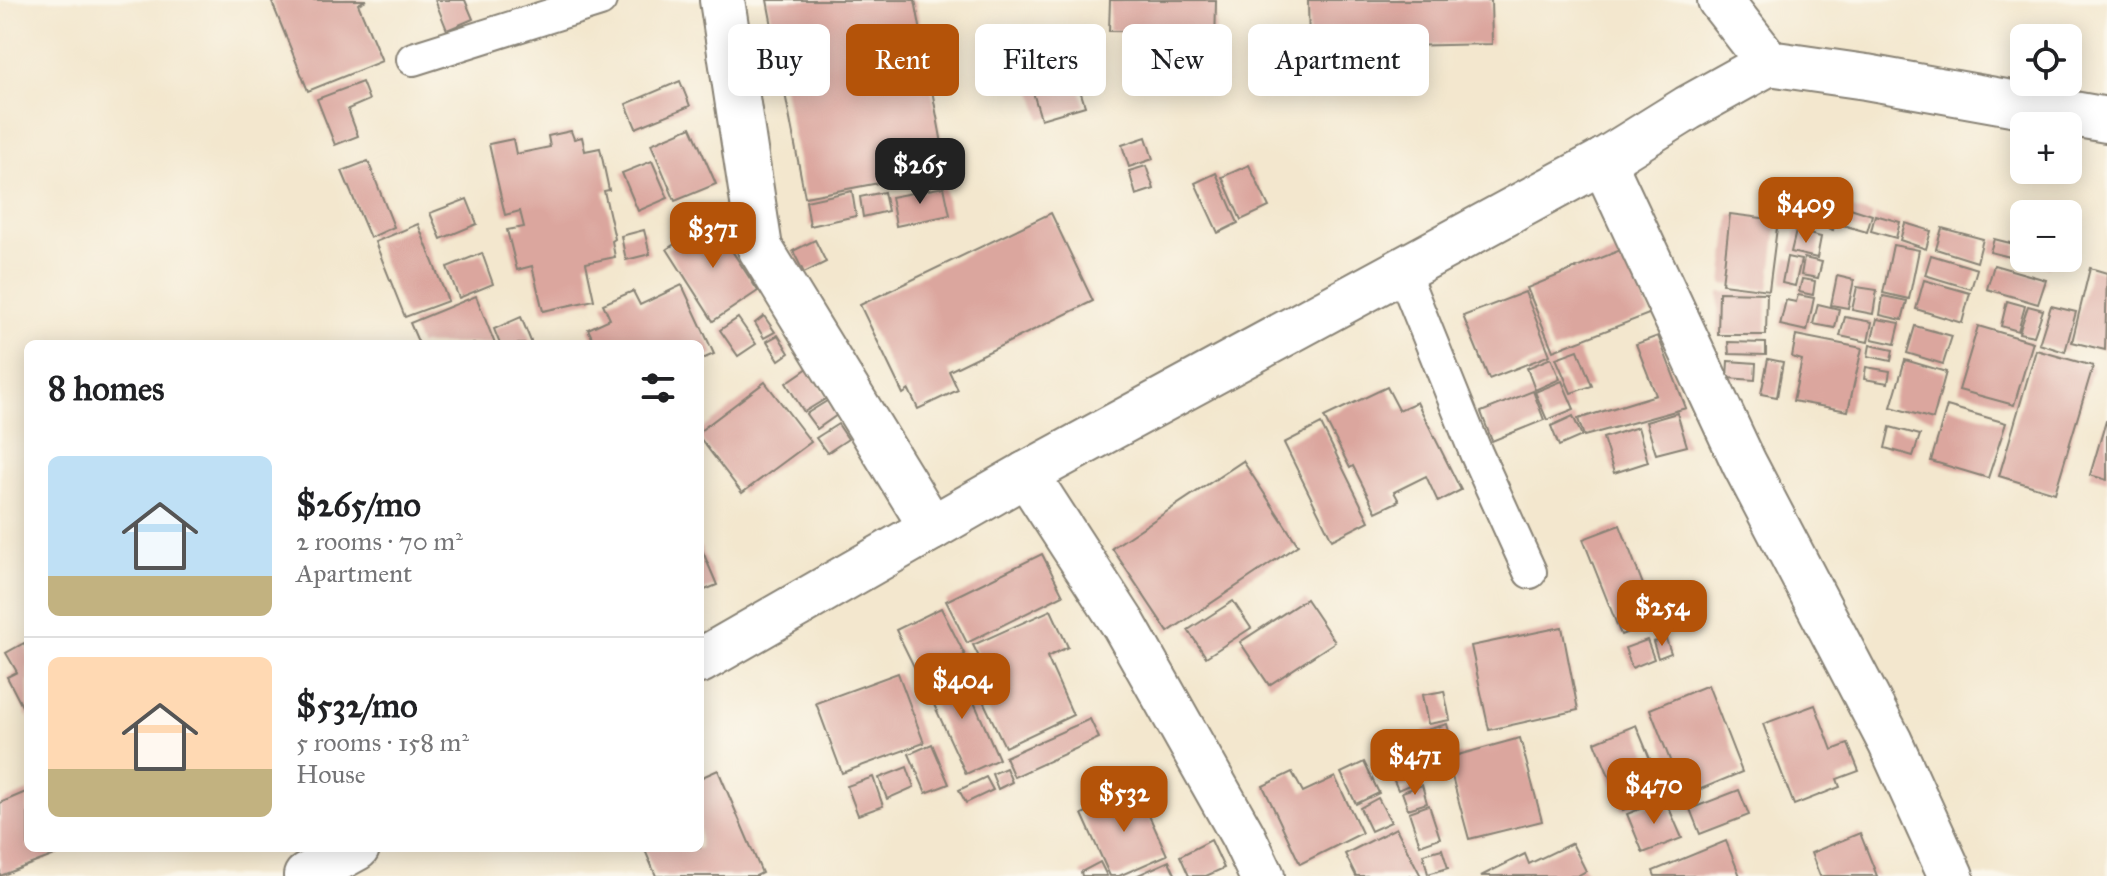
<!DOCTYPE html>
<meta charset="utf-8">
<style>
:root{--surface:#fff;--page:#f2f2f2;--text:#202124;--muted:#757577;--line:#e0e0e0;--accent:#b45309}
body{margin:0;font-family:"IM FELL Great Primer",serif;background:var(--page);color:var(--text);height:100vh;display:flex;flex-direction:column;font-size:30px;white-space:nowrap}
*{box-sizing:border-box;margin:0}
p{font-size:26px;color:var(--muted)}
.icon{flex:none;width:44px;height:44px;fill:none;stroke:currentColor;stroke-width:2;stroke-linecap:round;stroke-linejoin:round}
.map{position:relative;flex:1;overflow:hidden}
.drawer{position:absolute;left:24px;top:340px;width:680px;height:512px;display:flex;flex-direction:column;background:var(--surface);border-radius:12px;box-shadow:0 4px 20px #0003}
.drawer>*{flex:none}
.top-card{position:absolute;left:728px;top:24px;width:760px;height:72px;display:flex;gap:16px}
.tools{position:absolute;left:2010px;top:24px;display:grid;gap:16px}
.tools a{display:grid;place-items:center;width:72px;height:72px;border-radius:12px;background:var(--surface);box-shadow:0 4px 20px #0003;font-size:40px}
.price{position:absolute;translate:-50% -68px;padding:0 18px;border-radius:16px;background:var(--accent);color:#fff;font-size:26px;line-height:52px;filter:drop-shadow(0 2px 4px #0008)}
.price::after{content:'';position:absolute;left:50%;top:48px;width:24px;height:18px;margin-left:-12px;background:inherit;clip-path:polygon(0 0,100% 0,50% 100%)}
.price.on{background:#222;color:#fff}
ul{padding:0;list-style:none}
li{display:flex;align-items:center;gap:24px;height:200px;padding:0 24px}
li+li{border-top:2px solid var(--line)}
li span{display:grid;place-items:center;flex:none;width:224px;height:160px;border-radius:12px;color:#555}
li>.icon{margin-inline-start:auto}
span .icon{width:96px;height:96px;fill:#fffc;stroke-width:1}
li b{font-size:34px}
h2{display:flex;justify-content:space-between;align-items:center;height:96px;padding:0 24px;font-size:34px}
.chip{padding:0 28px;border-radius:12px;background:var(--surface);box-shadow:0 4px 20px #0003;font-size:28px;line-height:72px}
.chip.on{background:var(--accent);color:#fff}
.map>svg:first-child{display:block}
.building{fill:#dba69e}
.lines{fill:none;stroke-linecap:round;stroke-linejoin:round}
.lane-casing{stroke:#888275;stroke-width:36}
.street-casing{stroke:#888275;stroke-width:48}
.secondary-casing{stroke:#888275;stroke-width:48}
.lane{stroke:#fff;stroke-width:32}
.street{stroke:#fff;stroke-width:44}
.secondary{stroke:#fff;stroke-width:44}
</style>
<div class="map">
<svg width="2107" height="876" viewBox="0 0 2107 876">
<rect width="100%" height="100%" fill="#fbf7ec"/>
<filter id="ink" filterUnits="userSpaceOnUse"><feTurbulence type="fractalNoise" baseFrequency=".0125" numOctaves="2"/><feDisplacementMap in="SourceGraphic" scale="16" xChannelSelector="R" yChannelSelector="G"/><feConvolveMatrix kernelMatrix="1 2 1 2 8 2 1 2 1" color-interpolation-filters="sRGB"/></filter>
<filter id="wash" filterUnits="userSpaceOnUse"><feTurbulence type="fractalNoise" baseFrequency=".006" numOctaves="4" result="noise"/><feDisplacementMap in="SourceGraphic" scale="32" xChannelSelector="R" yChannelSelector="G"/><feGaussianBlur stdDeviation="1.8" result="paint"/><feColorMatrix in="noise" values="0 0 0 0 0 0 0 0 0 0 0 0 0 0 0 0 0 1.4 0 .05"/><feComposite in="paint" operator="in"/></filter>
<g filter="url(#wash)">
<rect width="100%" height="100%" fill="#f3e7ce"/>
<g id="blocks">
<g class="building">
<path d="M271 0H366L358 4 382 61 308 91Z"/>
<path d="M435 0H465L473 19 447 30Z"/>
<path d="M767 0H915L947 170 805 197Z"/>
<path d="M1110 0H1216L1215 49 1143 48 1144 31H1109Z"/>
<path d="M1308 0H1491L1492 44 1309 48Z"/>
<path d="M1064 39 1085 106 1041 119 1021 52Z"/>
<path d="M680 81 690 106 636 128 626 104Z"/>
<path d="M362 82 369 100 348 109 358 136 335 145 317 99Z"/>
<path d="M691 127 716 184 675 201 651 144Z"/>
<path d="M571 131 574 139 582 137 585 151 600 148 609 190 604 191 615 239 612 241 615 257 586 263 594 300 543 311 532 266 517 270 507 230 524 227 520 211 505 215 489 144 513 139 516 154 550 147 548 136Z"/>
<path d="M1146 137 1153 159 1129 167 1122 145Z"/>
<path d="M368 161 394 227 370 238 342 171Z"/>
<path d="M652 161 668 198 638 211 622 173Z"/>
<path d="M1249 165 1269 207 1241 220 1222 177Z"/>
<path d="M1146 166 1154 189 1136 195 1129 171Z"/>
<path d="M1216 173 1238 223 1218 233 1195 183Z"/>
<path d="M944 187 950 215 896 226 891 197Z"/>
<path d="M852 191 856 216 810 226 806 201Z"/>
<path d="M884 192 888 211 863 217 860 197Z"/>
<path d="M467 199 477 224 441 239 430 213Z"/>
<path d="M1805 205 1838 214 1833 230 1800 219Z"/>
<path d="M1844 206 1872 215 1867 232 1839 224Z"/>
<path d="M1051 213 1093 301 949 371 958 390 918 409 909 390 903 394 860 305Z"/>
<path d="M1730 214 1778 220 1769 290 1722 284Z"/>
<path d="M1875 215 1900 222 1896 238 1871 231Z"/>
<path d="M712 220 758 291 713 321 667 249Z"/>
<path d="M1905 223 1931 231 1926 249 1900 240Z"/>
<path d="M418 224 448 301 405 317 375 242Z"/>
<path d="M1942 228 1983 239 1977 262 1936 249Z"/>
<path d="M644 230 650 254 626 260 621 236Z"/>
<path d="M1796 231 1821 237 1817 258 1791 252Z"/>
<path d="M1994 239 2018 245 2014 258 1990 252Z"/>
<path d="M815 240 826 262 804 273 793 251Z"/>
<path d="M1893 245 1919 250 1909 299 1883 293Z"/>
<path d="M2023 246 2024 258H2051L2049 267 2020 258Z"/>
<path d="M1623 249 1649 314 1553 351 1527 288Z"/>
<path d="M482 253 493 284 459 298 447 267Z"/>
<path d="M1931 255 1977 269 1971 289 1925 275Z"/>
<path d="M1787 257 1801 260 1795 286 1782 283Z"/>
<path d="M1804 258 1822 262 1818 278 1801 275Z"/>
<path d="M1994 265 2046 280 2038 304 1987 289Z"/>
<path d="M2090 268 2107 273 2105 350 2072 342Z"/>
<path d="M1837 276 1854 280 1848 308 1831 305Z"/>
<path d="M1802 279 1815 281 1813 295 1799 292Z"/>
<path d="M1924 280 1970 293 1962 323 1916 309Z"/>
<path d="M682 285 714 354 700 360V344H595L588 329 610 319 603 304 633 291 640 305Z"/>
<path d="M1857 287 1877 290 1873 314 1852 310Z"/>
<path d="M1525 292 1550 355 1489 379 1463 316Z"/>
<path d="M1719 292 1767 293 1766 335H1718Z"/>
<path d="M1798 295 1814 298 1807 331 1780 325 1786 300 1796 302Z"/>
<path d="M476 296 495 344H419L410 323Z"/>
<path d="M1883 296 1907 301 1902 320 1880 315Z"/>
<path d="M2007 301 2025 306 2018 331 2001 326Z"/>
<path d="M1818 304 1839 309 1835 328 1813 324Z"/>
<path d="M2028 306 2043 310 2034 336 2019 333Z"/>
<path d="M2051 306 2076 312 2065 352 2039 344Z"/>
<path d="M764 316 775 332 764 338 755 323Z"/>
<path d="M521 317 532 344H500L494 329Z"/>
<path d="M1845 317 1872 322 1868 342 1840 336Z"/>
<path d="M738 318 756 344 738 356 720 330Z"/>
<path d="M1877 319 1900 323 1895 344 1872 339Z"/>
<path d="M1915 326 1952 336 1943 364 1907 353Z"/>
<path d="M1978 326 2033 342 2014 405 1959 390Z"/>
<path d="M778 335 789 353 779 360 767 341Z"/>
<path d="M1796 335 1862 348 1848 411 1793 401 1802 360 1792 357Z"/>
<path d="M1658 336 1686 408 1584 436 1578 419 1656 395 1636 344Z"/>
<path d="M1728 342 1766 343V355L1729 354Z"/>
<path d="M1870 345 1893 350 1891 361 1868 356Z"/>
<path d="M1578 350 1592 386 1571 393 1556 358Z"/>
<path d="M2036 350 2093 366 2055 493 1999 476Z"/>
<path d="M1551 358 1560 379 1535 390 1527 368Z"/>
<path d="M1768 359 1783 362 1777 397 1761 394Z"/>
<path d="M1905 360 1946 372 1933 419 1891 407Z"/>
<path d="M1728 361 1756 363 1755 380 1727 378Z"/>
<path d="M1866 367 1890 371 1888 383 1864 379Z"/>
<path d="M808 368 827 398 804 412 786 383Z"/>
<path d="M1562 381 1574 409 1547 420 1535 392Z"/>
<path d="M765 382 811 442 742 493 700 438V431Z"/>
<path d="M1387 387 1399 410 1417 402 1461 490 1438 502 1426 476 1394 492 1399 501 1376 512 1353 466 1350 468 1324 417Z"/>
<path d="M1533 391 1544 420 1492 441 1481 412Z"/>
<path d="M827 401 837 415 817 429 806 414Z"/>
<path d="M1947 406 2006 423 1988 478 1931 461Z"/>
<path d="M1677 413 1687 446 1656 454 1646 422Z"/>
<path d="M1573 416 1582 436 1559 446 1551 426Z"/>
<path d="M2106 421H2107V480L2090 475Z"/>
<path d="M838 424 848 439 827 453 816 438Z"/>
<path d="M1321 424 1369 521 1332 540 1284 443Z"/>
<path d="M1638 427 1648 462 1614 473 1603 438Z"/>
<path d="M1890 427 1920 435 1913 456 1885 448Z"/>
<path d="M1243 461 1298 545 1168 632 1112 548Z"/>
<path d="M1620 525 1657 621 1621 635 1583 539Z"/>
<path d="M700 545 717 585 700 592Z"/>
<path d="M1042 554 1063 595 967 643 946 601Z"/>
<path d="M1306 599 1335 642 1269 685 1240 642Z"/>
<path d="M1233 601 1251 628 1206 657 1188 630Z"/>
<path d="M941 608 965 655 919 677 896 630Z"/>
<path d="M1051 610 1068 647 1047 657 1073 715 1005 747 966 665 980 659 973 645Z"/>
<path d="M1562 627 1578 710 1489 730 1471 646Z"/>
<path d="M1666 639 1671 653 1658 658 1653 642Z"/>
<path d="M1647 640 1654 659 1632 668 1625 648Z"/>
<path d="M24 643 28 650V718L7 677 17 672 6 653Z"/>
<path d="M959 668 999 759 966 774 924 683Z"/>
<path d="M898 673 924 743 842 773 816 703Z"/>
<path d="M1708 685 1742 772 1684 796 1650 709Z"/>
<path d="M1444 691 1450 720 1428 724 1422 695Z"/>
<path d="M1815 705 1832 750 1848 744 1859 771 1837 779 1840 787 1794 805 1763 724Z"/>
<path d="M1090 719 1099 738 1014 777 1005 757Z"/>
<path d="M1447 724 1453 746 1429 753 1423 731Z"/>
<path d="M1636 725 1664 793 1623 810 1595 742Z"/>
<path d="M1520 738 1542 821 1469 839 1447 758Z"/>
<path d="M932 744 949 784 926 793 909 754Z"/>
<path d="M1364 762 1379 793 1356 804 1341 773Z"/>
<path d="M907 767 914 787 887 799 879 778Z"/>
<path d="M1412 767 1418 781 1398 790 1392 776Z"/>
<path d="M1006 768 1012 782 998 789 992 774Z"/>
<path d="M718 770 762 873 756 876H656L644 848H700V778Z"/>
<path d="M1292 772 1303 792 1335 777 1362 833 1300 864 1263 786Z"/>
<path d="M873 777 883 806 858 815 847 786Z"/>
<path d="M986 777 993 790 966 803 959 790Z"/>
<path d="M1422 785 1427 803 1408 809 1402 792Z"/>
<path d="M1137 789 1167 855 1119 876H1110L1082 814Z"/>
<path d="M1739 790 1749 815 1700 834 1690 809Z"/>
<path d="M28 791V848H73L0 876V803Z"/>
<path d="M1378 798 1391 822 1371 831 1360 808Z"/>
<path d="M1665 799 1682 838 1643 853 1627 814Z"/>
<path d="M1429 805 1440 838 1420 845 1409 812Z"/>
<path d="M1396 828 1421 876H1356L1345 854Z"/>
<path d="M1860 833 1877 876H1820L1811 853Z"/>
<path d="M1211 840 1224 868 1206 876H1189L1180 856Z"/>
<path d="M1726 841 1740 876H1655L1653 871Z"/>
<path d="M1572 843 1586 871 1577 876H1481L1525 854 1529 864Z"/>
<path d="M1442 849 1448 868 1428 874 1423 854Z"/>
<path d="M1169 861 1176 876H1136Z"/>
<path d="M1100 862 1107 876H1082L1081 872Z"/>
</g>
</g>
</g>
<g filter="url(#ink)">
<use href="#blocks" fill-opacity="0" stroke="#888275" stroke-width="2"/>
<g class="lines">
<defs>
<g id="lane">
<path d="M413 59 600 0"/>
<path d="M1402 270 1476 453 1530 572"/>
</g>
<g id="street">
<path d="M722 0 760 248 932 528"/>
<path d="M1603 161 1744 463 1890 742 1951 876"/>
<path d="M1026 474 1124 625 1243 836 1262 876"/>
<path d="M700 661 1026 474 1603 161 1688 108 1769 63"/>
<path d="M306 876 357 848"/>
</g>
<path id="secondary" d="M1720 0 1769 63 1866 77 2107 120"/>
</defs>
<use href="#lane" class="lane-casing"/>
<use href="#street" class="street-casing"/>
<use href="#secondary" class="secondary-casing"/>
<use href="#lane" class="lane"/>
<use href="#street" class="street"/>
<use href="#secondary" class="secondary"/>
</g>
</g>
</svg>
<div class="tools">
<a><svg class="icon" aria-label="locate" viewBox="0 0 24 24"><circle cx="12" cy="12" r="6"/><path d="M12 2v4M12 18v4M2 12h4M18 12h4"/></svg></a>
<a>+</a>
<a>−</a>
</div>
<b class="price on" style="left:920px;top:206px">$265</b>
<b class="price" style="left:1806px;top:245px">$409</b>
<b class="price" style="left:713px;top:270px">$371</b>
<b class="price" style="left:1662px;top:648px">$254</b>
<b class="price" style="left:962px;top:721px">$404</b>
<b class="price" style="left:1415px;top:797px">$471</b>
<b class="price" style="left:1654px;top:826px">$470</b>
<b class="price" style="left:1124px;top:834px">$532</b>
<div class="top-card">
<a class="chip">Buy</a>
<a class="chip on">Rent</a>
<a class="chip">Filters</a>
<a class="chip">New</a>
<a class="chip">Apartment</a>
</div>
<section class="drawer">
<h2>8 homes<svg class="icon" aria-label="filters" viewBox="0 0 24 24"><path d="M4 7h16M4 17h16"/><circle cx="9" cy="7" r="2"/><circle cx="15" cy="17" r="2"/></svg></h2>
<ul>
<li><span style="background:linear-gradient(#bfe0f5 75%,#c2b280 0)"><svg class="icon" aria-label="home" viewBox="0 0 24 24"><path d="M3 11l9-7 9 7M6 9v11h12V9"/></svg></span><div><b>$265/mo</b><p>2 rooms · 70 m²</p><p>Apartment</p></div></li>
<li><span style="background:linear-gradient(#ffd9b3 70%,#c2b280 0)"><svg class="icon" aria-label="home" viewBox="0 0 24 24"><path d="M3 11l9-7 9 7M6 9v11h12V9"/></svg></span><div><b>$532/mo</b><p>5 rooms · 158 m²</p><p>House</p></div></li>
</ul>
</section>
</div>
